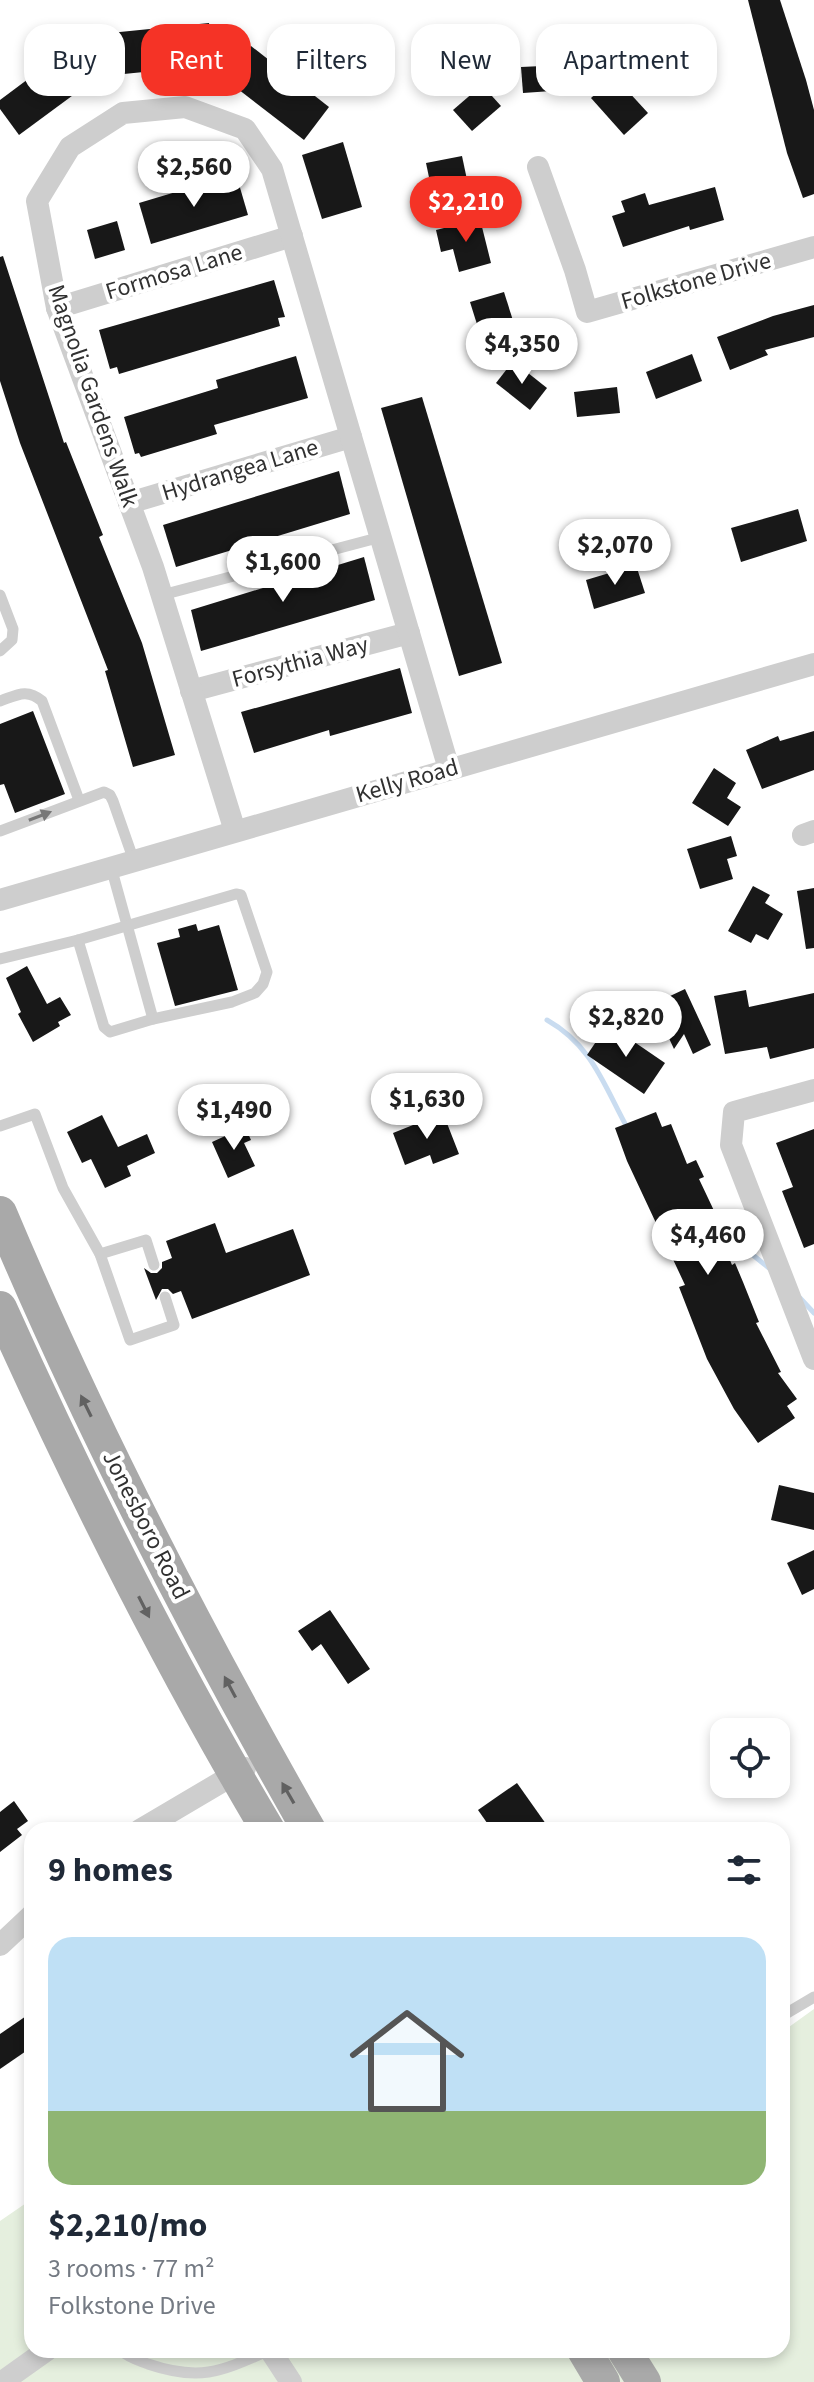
<!DOCTYPE html>
<meta charset="utf-8">
<style>
:root{--surface:#fff;--page:#f6f6f7;--text:#1f2937;--muted:#747a83;--accent:#f53326}
body{margin:0;font-family:"Source Sans 3",sans-serif;background:var(--page);color:var(--text);height:100vh;display:flex;flex-direction:column;font-size:30px;white-space:nowrap}
*{box-sizing:border-box;margin:0}
p{font-size:26px;color:var(--muted)}
.icon{flex:none;width:44px;height:44px;fill:none;stroke:currentColor;stroke-width:2;stroke-linecap:round;stroke-linejoin:round}
.map{position:relative;flex:1;overflow:hidden}
.drawer{position:absolute;left:24px;top:1822px;width:766px;height:536px;display:flex;flex-direction:column;background:var(--surface);border-radius:24px;box-shadow:0 4px 12px #0003}
.drawer>*{flex:none}
.banner{position:absolute;left:24px;top:24px;width:766px;height:72px;display:flex;gap:16px}
.tools{position:absolute;left:710px;top:1718px;display:grid;gap:16px}
.tools a{display:grid;place-items:center;width:80px;height:80px;border-radius:16px;background:var(--surface);box-shadow:0 4px 12px #0003;font-size:40px}
.price{position:absolute;translate:-50% -68px;padding:0 18px;border-radius:28px;background:#fff;color:#222;font-size:26px;line-height:52px;filter:drop-shadow(0 2px 4px #0008)}
.price::after{content:'';position:absolute;left:50%;top:48px;width:24px;height:18px;margin-left:-12px;background:inherit;clip-path:polygon(0 0,100% 0,50% 100%)}
.price.on{background:var(--accent);color:#fff}
ul{padding:0;list-style:none}
li{display:grid;align-content:center;gap:16px;height:424px;padding:0 24px}
li span{display:grid;place-items:center;height:248px;border-radius:24px;color:#555}
li>.icon{margin-inline-start:auto}
span .icon{width:144px;height:144px;fill:#fffc;stroke-width:1}
li b{font-size:34px}
h2{display:flex;justify-content:space-between;align-items:center;height:96px;padding:0 24px;font-size:34px}
.pill{padding:0 28px;border-radius:24px;background:var(--surface);box-shadow:0 4px 12px #0003;font-size:28px;line-height:72px}
.pill.on{background:var(--accent);color:#fff}
.map>svg:first-child{display:block}
.green{fill:#e5efde}
.lines{fill:none;stroke-linecap:round;stroke-linejoin:round}
.stream{stroke:#c9dcf0;stroke-width:5}
.building{fill:#181818}
.service{stroke:#cecece;stroke-width:11}
.minor{stroke:#cecece;stroke-width:22}
.primary{stroke:#a9a9a9;stroke-width:34}
.oneway{fill:#787878}
.oneway2{fill:#616161}
.labels{text-anchor:middle;dominant-baseline:central;stroke-width:8;stroke-linejoin:round;paint-order:stroke}
.street-label{font-size:24px;fill:#313131;stroke:#fff}
</style>
<div class="map">
<svg width="814" height="2382" viewBox="0 0 814 2382">
<rect width="100%" height="100%" fill="#fff"/>
<path class="green" d="M814 2009V2382H0V2221L32 2199V2350H782V2032Z"/>
<g class="lines">
<g class="stream">
<path d="M547 1020C593 1046 604 1086 628 1129"/>
<path d="M712 1222 769 1268"/>
<path d="M800 1298 814 1313"/>
</g>
</g>
<g class="building">
<path d="M748 0H780L806 80 814 110V194L803 198 787 153Z"/>
<path d="M209 23 213 65 114 75 110 33Z"/>
<path d="M75 44 99 76 19 135 0 109V100Z"/>
<path d="M251 46 329 107 304 140 225 79Z"/>
<path d="M564 65 566 90 523 93 521 67Z"/>
<path d="M615 77 648 113 624 135 591 98Z"/>
<path d="M482 85 501 106 472 131 453 110Z"/>
<path d="M343 142 362 207 322 219 302 155Z"/>
<path d="M462 156 470 194 434 201 426 163Z"/>
<path d="M236 174 248 215 151 244 139 203Z"/>
<path d="M715 187 724 220 690 230 689 226 623 247 612 216 625 212 621 201 645 193 649 205Z"/>
<path d="M480 219 491 263 459 272 453 249 441 252 436 230Z"/>
<path d="M117 221 125 250 95 259 87 230Z"/>
<path d="M3 256 64 443 66 442 103 535 99 537 142 643 175 755 133 767 105 671 108 670 20 443 0 381V257Z"/>
<path d="M274 280 285 317 278 318 280 326 119 374 117 367 110 369 99 330Z"/>
<path d="M504 292 515 327 481 337 470 302Z"/>
<path d="M814 305V337L765 350 768 355 730 370 717 337 773 316Z"/>
<path d="M692 354 702 381 656 399 646 372Z"/>
<path d="M296 356 308 398 214 425 217 434 141 457 139 453 135 454 124 417 218 388 216 380Z"/>
<path d="M513 361 547 388 530 410 496 383Z"/>
<path d="M617 387 620 413 577 417 574 392Z"/>
<path d="M422 397 502 663 459 676 381 408Z"/>
<path d="M339 471 350 514 176 567 163 525Z"/>
<path d="M798 509 807 541 741 562 731 528Z"/>
<path d="M364 557 375 600 201 651 191 610Z"/>
<path d="M636 565 645 593 594 609 586 580Z"/>
<path d="M400 668 412 713 330 736 329 730 254 753 241 712Z"/>
<path d="M33 711 65 794 15 813 4 784 0 785V724Z"/>
<path d="M814 731V770L762 789 746 750 778 736 780 741Z"/>
<path d="M714 768 736 783 727 798 741 807 728 826 692 803Z"/>
<path d="M731 836 737 856 727 859 733 879 700 889 687 849Z"/>
<path d="M753 886 770 895 765 903 783 914 768 940 756 934 751 943 728 931Z"/>
<path d="M814 888V948L806 949 797 891Z"/>
<path d="M196 924 198 931 219 925 238 990 175 1006 157 943 180 937 178 929Z"/>
<path d="M27 966 47 1004 60 997 71 1015 58 1022 60 1026 33 1042 18 1014 21 1012 6 978Z"/>
<path d="M685 989 711 1045 693 1054 684 1034 674 1049 653 1004Z"/>
<path d="M746 990 749 1007 814 993V1048L770 1059 767 1047 725 1054 714 996Z"/>
<path d="M608 1024 665 1063 644 1094 587 1055Z"/>
<path d="M656 1112 662 1127 671 1124 687 1164 696 1160 704 1177 699 1179 717 1217 713 1219 732 1265 735 1263 743 1282 759 1322 756 1323 781 1372 778 1373 797 1399 787 1406 795 1418 758 1443 734 1409 707 1359 679 1287 685 1285 627 1161 615 1128Z"/>
<path d="M443 1113 459 1154 433 1164 430 1155 405 1165 393 1133Z"/>
<path d="M102 1115 118 1147 147 1134 155 1153 127 1166 131 1176 105 1188 91 1159 82 1163 67 1132Z"/>
<path d="M245 1127 251 1140 244 1143 255 1166 228 1178 212 1142Z"/>
<path d="M814 1129V1244L804 1248 782 1191 793 1187 776 1143Z"/>
<path d="M215 1223 226 1253 293 1229 310 1275 192 1319 181 1291 173 1294 168 1289H162L156 1300 144 1268 151 1273H157L162 1268V1262L172 1258 166 1241Z"/>
<path d="M779 1485 814 1493V1530L771 1520Z"/>
<path d="M814 1550V1589L802 1595 787 1563Z"/>
<path d="M330 1610 370 1669 348 1684 321 1644 312 1651 298 1631Z"/>
<path d="M517 1783 546 1824 537 1830H492L478 1810Z"/>
<path d="M14 1801 28 1821 17 1829 22 1835 0 1852V1812Z"/>
<path d="M32 2012V2047L0 2069V2034Z"/>
</g>
<g class="lines">
<g class="service">
<path d="M0 595 13 629 12 640 0 651"/>
<path d="M162 595 381 537"/>
<path d="M0 701C17 695 27 688 42 701L79 800"/>
<path d="M0 831 104 792 110 795 113 801 134 861"/>
<path d="M111 867 153 1019"/>
<path d="M236 894 241 895 267 972 263 984 255 993 232 1002 153 1019 110 1032 104 1027 78 940Z"/>
<path d="M0 959 78 940"/>
<path d="M0 1126 35 1114 63 1188 100 1254 130 1340 174 1325 165 1297"/>
<path d="M100 1254 146 1240 154 1265"/>
<path d="M782 2016 814 1997"/>
<path d="M120 2350C129 2358 138 2360 148 2364 201 2382 222 2371 270 2350"/>
</g>
<g class="minor">
<path d="M538 167 575 270 587 312 814 247"/>
<path d="M57 308 292 236"/>
<path d="M129 503 351 437"/>
<path d="M191 691 409 633"/>
<path d="M235 831 153 567 57 308 37 201 70 147 123 113 185 107 245 129 272 169 449 769"/>
<path d="M803 835 814 831"/>
<path d="M0 900 814 664"/>
<path d="M814 1090 734 1112 731 1145 814 1359"/>
<path d="M140 1830 245 1768"/>
<path d="M0 1945 32 1915"/>
<path d="M270 2350 291 2382"/>
<path d="M2 2382 47 2350"/>
</g>
<g class="primary">
<path d="M0 1213C89 1425 195 1630 309 1830"/>
<path d="M0 1308C80 1486 168 1662 268 1830"/>
<path d="M584 2350 603 2382"/>
<path d="M624 2350 644 2382"/>
</g>
</g>
<defs><path id="oneway-solid" d="M-6-.8H1V-3.2L6.5 0L1 3.2V.8H-6Z" transform="scale(2)"/></defs>
<use class="oneway" href="#oneway-solid" transform="translate(40 816) rotate(-21)"/>
<g class="oneway2">
<use href="#oneway-solid" transform="translate(86 1406) rotate(-116)"/>
<use href="#oneway-solid" transform="translate(144 1607) rotate(63)"/>
<use href="#oneway-solid" transform="translate(230 1687) rotate(-118)"/>
<use href="#oneway-solid" transform="translate(288 1793) rotate(-120)"/>
</g>
<g class="labels">
<g class="street-label">
<text transform="translate(174 272) rotate(-17)">Formosa Lane</text>
<text transform="translate(696 281) rotate(-16)">Folkstone Drive</text>
<text transform="translate(93 396) rotate(71)">Magnolia Gardens Walk</text>
<text transform="translate(240 470) rotate(-17)">Hydrangea Lane</text>
<text transform="translate(300 662) rotate(-15)">Forsythia Way</text>
<text transform="translate(407 781) rotate(-16)">Kelly Road</text>
<text transform="translate(146 1525) rotate(63)">Jonesboro Road</text>
</g>
</g>
</svg>
<div class="tools">
<a><svg class="icon" aria-label="locate" viewBox="0 0 24 24"><circle cx="12" cy="12" r="6"/><path d="M12 2v4M12 18v4M2 12h4M18 12h4"/></svg></a>
</div>
<b class="price" style="left:194px;top:209px">$2,560</b>
<b class="price on" style="left:466px;top:244px">$2,210</b>
<b class="price" style="left:522px;top:386px">$4,350</b>
<b class="price" style="left:615px;top:587px">$2,070</b>
<b class="price" style="left:283px;top:604px">$1,600</b>
<b class="price" style="left:626px;top:1059px">$2,820</b>
<b class="price" style="left:427px;top:1141px">$1,630</b>
<b class="price" style="left:234px;top:1152px">$1,490</b>
<b class="price" style="left:708px;top:1277px">$4,460</b>
<div class="banner">
<a class="pill">Buy</a>
<a class="pill on">Rent</a>
<a class="pill">Filters</a>
<a class="pill">New</a>
<a class="pill">Apartment</a>
</div>
<section class="drawer">
<h2>9 homes<svg class="icon" aria-label="filters" viewBox="0 0 24 24"><path d="M4 7h16M4 17h16"/><circle cx="9" cy="7" r="2"/><circle cx="15" cy="17" r="2"/></svg></h2>
<ul>
<li><span style="background:linear-gradient(#bfe0f5 70%,#8fb573 0)"><svg class="icon" aria-label="home" viewBox="0 0 24 24"><path d="M3 11l9-7 9 7M6 9v11h12V9"/></svg></span><div><b>$2,210/mo</b><p>3 rooms · 77 m²</p><p>Folkstone Drive</p></div></li>
</ul>
</section>
</div>
